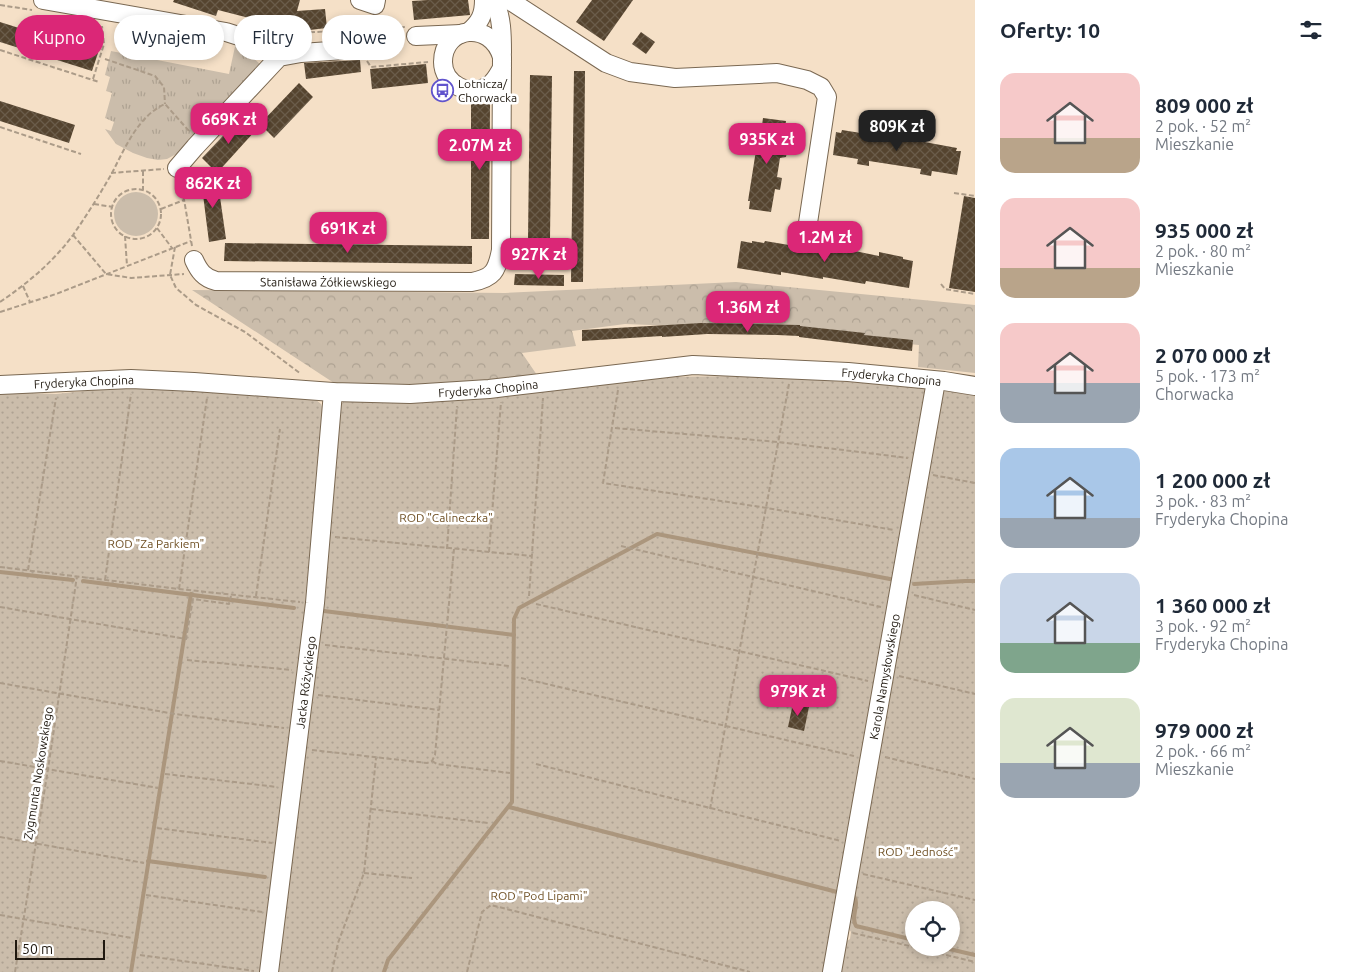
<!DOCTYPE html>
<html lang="pl">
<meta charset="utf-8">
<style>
:root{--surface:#fff;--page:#f6f6f7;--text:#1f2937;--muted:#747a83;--accent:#db2777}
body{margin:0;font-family:Ubuntu,sans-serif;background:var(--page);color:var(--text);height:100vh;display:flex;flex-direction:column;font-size:19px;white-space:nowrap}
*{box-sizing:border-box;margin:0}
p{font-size:16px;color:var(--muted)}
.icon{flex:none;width:28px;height:28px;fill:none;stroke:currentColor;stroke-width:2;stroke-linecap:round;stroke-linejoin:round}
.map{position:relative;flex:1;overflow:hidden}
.drawer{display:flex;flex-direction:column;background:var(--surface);width:375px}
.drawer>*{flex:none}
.top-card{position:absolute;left:15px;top:15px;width:475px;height:45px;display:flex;gap:10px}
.tools{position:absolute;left:905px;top:901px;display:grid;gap:10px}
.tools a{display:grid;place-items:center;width:55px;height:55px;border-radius:50%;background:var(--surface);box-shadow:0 2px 8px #0003;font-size:25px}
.scale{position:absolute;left:15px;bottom:12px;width:90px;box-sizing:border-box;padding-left:5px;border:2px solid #201910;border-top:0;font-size:14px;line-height:18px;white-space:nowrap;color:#201910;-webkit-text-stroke:4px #fff;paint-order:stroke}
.price{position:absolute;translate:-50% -42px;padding:0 11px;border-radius:10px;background:var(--accent);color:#fff;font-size:16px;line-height:32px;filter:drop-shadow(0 1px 2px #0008)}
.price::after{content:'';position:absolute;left:50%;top:30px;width:15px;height:11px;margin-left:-8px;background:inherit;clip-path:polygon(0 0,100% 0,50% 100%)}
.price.selected{background:#222;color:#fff}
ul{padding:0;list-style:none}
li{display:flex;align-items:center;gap:15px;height:125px;padding:0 25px}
li span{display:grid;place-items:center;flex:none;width:140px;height:100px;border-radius:15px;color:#555}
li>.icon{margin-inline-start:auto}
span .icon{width:60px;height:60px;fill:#fffc;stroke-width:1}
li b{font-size:21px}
h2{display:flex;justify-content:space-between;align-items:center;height:60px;padding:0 25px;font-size:21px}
.chip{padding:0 18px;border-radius:22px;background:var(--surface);box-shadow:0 2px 8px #0003;font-size:18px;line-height:45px}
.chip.selected{background:var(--accent);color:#fff}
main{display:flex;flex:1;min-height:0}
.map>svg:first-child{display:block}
.grass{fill:#cbbdab}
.forest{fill:url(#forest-crowns)}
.park{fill:url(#park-tufts)}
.garden{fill:url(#garden-dots);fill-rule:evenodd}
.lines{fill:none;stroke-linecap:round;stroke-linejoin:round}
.stream{stroke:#ab967d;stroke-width:4}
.building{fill:url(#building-cross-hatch)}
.minor-casing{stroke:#7a6852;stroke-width:20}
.path{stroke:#ab9b88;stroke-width:2;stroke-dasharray:5 2.5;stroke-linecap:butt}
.minor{stroke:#fff;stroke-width:18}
.labels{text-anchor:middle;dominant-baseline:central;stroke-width:5;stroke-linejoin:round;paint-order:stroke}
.poi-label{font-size:12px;fill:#201910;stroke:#fff;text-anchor:start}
.street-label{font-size:12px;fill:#201910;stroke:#fff}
.park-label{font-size:12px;fill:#705125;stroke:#fff}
</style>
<main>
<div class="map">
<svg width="975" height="972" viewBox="0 0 975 972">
<defs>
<pattern id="forest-crowns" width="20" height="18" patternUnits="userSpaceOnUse" patternTransform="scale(1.25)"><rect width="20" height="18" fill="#cbbdab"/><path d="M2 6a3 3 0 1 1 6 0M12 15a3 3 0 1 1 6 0" fill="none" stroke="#aea292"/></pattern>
<pattern id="park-tufts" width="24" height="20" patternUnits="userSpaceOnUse" patternTransform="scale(1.25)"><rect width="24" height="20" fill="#cbbdab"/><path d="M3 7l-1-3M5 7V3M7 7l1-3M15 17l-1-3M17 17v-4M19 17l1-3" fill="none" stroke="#aea292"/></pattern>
<pattern id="garden-dots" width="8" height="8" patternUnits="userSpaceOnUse" patternTransform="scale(1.25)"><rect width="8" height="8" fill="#cbbdab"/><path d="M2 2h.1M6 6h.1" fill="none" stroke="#aea292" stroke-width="1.8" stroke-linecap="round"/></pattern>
<pattern id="building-cross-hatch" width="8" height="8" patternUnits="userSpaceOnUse" patternTransform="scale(1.25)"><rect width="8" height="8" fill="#55442f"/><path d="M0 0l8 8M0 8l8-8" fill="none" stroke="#6a5c4a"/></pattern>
</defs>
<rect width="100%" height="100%" fill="#f5e0c7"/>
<circle class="grass" cx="136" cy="214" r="22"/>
<path class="forest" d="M736 282 975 305V373L918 367 919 345 751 329 625 324 572 331 576 346 522 353 537 375 401 389 334 383 192 290 505 293Z"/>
<path class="park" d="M236 42 262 66 182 151 167 159 158 160 147 158 133 153 116 144 105 129 111 131 114 122 105 118 112 93 106 91 110 77 105 75 111 51 229 74Z"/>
<g class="garden">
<path d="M754 376 926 387 929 389 826 972H276L341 405 345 399 649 377Z"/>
<path d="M132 386 315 399 321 404 324 412 307 603 261 972H0V392L56 394Z"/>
<path d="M942 390 975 394V972H838L844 943 850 939 851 932 847 926ZM914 910H951V948H914Z"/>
</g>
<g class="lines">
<g class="stream">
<path d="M0 572 73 580"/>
<path d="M83 581 294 608"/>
<path d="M914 584 965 581H975"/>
<path d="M324 611 514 635"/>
<path d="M509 807 837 892"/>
<path d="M148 861 265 877"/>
<path d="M854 896C860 905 850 917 856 926L914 940"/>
<path d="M945 948 975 955"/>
<path d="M131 972 191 594"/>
<path d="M384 972 388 960 512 802 514 619 519 608 657 534 895 580"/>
</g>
</g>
<g class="building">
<path d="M174 0H300L297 11 325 9 327 28 292 32 293 29 218 10 216 16 173 2Z"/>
<path d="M428 0H468L470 15 414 20 412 1Z"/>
<path d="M592 0H633L604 41 576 22Z"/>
<path d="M0 22 98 53 92 71 0 42Z"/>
<path d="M641 32 655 42 646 54 632 44Z"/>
<path d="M360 60 361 72 306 79 304 63Z"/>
<path d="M426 64 428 83 372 89 370 69Z"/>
<path d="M574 71H585L583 282H571Z"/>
<path d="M530 75 552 76 550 239H528Z"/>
<path d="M299 83 313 97 274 138 260 124Z"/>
<path d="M0 101 75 125 69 143 0 121Z"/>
<path d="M471 104H490L489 239H471Z"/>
<path d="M241 117 255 131 217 173 202 158Z"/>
<path d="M763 118 786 121 782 146 788 145 786 157 780 158 777 177 782 178 780 190 775 189 771 212 749 209 750 201H748L760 125H762Z"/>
<path d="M842 130 892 138V136L957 148 956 151H961L957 175 932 171 931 176 920 174 921 169 869 161V166L857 164 858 159 833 155 836 132 841 133Z"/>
<path d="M217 176 226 239 209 242 201 179Z"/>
<path d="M964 196 975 198V292L949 288Z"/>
<path d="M741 241 752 243V241L764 243 765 241 795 246 794 244 827 250 837 251V249L849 251 850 250 879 256V252L903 257V259L913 261 909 288 866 281 865 284 823 277V279L781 272V275L737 268Z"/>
<path d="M225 243 472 246V264L224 261Z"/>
<path d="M515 274 564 275V286L514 285Z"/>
<path d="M701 323 800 325V326L865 333 864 335 913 340 912 351 799 337V336L777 335 707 334 662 337V336L582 341V330Z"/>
<path d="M793 703 809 707 804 731 788 727Z"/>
</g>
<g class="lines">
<defs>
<g id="minor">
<path d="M43 0 226 32 273 47"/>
<path d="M360 0 375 5 376 0"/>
<path d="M494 0C502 17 502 35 502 53"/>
<path d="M509 0 606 63 630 72 675 78 777 73 807 80 821 87 827 97 806 236"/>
<path d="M469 32C480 22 484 15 484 0"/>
<path d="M416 36 461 34"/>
<path d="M177 168 195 147 279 57 301 53 359 49"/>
<path id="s1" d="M194 260C199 271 204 278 216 281L472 282C493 278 497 271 501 250L502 57C491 20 443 26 443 62 443 84 470 98 488 86 495 82 498 75 502 68"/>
<path id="s2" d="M0 385 131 379 194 382 333 392 410 394 489 389 693 365 848 372 944 381 975 386"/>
<path id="s3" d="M269 972 315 603 333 392"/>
<path id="s4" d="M832 972 936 381"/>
</g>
</defs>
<use href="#minor" class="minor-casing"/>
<g class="path">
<path d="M0 5 32 10"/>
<path d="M280 34 405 27"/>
<path d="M0 50 99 82"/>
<path d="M105 59 155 76 164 87 165 104"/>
<path d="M367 61 371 67 428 62"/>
<path d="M93 79 104 44 102 26"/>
<path d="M0 127 81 154"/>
<path d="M143 171V190"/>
<path d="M111 173 164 169"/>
<path d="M181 182 192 246"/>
<circle cx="136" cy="214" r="25"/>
<path d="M954 193 975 196"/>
<path d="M94 204 113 207"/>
<path d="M161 209 184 200"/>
<path d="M157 228 172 248"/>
<path d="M73 235 106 274 131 278 184 274"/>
<path d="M125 236 127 266"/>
<path d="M175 247 170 275 176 288 196 305 245 332 301 374"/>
<path d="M941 284 945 289 975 294"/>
<path d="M23 286 30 302"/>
<path d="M0 302C28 283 53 262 73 235 87 215 100 194 112 173 125 148 138 116 165 104L189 131"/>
<path d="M0 312 56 294 191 241"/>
<path d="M618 390 603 483 767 508 894 530"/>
<path d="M615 428 778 442 908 458"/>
<path d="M933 475 975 483"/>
<path d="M335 537 531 556"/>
<path d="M621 546 881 607"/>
<path d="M447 549 457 406"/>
<path d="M489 552 501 402"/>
<path d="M0 567 179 589 300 602"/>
<path d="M28 570 56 398"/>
<path d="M105 580 131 394"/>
<path d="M179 589 207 398"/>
<path d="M914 595 975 610"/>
<path d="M256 596 280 429"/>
<path d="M529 596 543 398"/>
<path d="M536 604 868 681"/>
<path d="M0 607 186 639 193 599 229 604 231 596"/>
<path d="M325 645 509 666"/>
<path d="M187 660 292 670"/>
<path d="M899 676 975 694"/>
<path d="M521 678 854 756"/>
<path d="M0 683 175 714 284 728"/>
<path d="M318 695 439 710"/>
<path d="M312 750 427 763 432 761 435 755 454 549"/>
<path d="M885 757 975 779"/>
<path d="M0 761 158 788"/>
<path d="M432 761 437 764 510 773"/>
<path d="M536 764 841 841"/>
<path d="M165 774 277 787"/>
<path d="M371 809 488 823"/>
<path d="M710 809 789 384"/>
<path d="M157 828 272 843"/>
<path d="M0 837 144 863"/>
<path d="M364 873 412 878"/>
<path d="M863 874 975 900"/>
<path d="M146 895 262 912"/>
<path d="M0 915 132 938"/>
<path d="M853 933 914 947"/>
<path d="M917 948 975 962"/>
<path d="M140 955 254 971"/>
<path d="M15 972 48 769 77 576"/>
<path d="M332 972 338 943 364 873 376 758"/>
<path d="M467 972 482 912 491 905 750 972"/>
</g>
<use href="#minor" class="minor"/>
</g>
<defs>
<symbol id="bus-ring" viewBox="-11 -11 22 22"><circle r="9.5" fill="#fff" stroke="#6154cd" stroke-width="1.5"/><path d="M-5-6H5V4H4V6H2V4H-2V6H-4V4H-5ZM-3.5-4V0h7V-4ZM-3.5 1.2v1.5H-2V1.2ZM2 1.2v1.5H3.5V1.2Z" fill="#6154cd"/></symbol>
</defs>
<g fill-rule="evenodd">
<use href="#bus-ring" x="430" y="78" width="25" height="25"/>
</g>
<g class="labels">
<g class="poi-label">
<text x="458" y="83">Lotnicza/<tspan x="458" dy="14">Chorwacka</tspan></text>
</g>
<g class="street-label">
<text stroke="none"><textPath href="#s1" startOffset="144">Stanisława Żółkiewskiego</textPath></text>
<text stroke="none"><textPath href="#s2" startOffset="894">Fryderyka Chopina</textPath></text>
<text stroke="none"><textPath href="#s2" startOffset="84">Fryderyka Chopina</textPath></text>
<text stroke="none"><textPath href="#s2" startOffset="489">Fryderyka Chopina</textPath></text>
<text stroke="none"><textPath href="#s4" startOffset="300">Karola Namysłowskiego</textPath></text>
<text stroke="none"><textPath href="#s3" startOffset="292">Jacka Różyckiego</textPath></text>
<text transform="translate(38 773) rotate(-81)">Zygmunta Noskowskiego</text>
</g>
<g class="park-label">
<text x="446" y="517">ROD "Calineczka"</text>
<text x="156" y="543">ROD "Za Parkiem"</text>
<text x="918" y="851">ROD "Jedność"</text>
<text x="539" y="895">ROD "Pod Lipami"</text>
</g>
</g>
</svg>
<div class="tools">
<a><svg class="icon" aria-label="locate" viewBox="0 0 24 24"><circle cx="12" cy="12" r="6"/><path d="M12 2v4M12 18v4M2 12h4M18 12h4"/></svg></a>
</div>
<div class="scale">50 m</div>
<b class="price" style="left:229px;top:145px">669K zł</b>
<b class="price selected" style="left:897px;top:152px">809K zł</b>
<b class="price" style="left:767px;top:165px">935K zł</b>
<b class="price" style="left:480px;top:171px">2.07M zł</b>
<b class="price" style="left:213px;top:209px">862K zł</b>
<b class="price" style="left:348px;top:254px">691K zł</b>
<b class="price" style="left:825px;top:263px">1.2M zł</b>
<b class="price" style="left:539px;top:280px">927K zł</b>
<b class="price" style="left:748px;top:333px">1.36M zł</b>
<b class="price" style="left:798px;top:717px">979K zł</b>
<div class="top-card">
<a class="chip selected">Kupno</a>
<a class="chip">Wynajem</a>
<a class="chip">Filtry</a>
<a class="chip">Nowe</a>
</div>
</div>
<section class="drawer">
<h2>Oferty: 10<svg class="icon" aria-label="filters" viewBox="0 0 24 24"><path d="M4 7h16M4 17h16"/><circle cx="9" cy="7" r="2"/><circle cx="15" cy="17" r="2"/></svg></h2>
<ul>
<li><span style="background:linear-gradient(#f6c9c9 65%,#b9a48a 0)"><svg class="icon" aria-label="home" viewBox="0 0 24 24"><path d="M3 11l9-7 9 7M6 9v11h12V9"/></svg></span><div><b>809 000 zł</b><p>2 pok. · 52 m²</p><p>Mieszkanie</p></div></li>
<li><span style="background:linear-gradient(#f6c9c9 70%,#b9a48a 0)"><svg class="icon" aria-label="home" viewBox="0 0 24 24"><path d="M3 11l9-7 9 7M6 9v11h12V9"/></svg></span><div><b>935 000 zł</b><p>2 pok. · 80 m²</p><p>Mieszkanie</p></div></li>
<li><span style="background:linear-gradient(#f6c9c9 60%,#9aa5b1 0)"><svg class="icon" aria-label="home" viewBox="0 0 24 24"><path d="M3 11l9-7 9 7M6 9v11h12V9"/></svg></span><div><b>2 070 000 zł</b><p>5 pok. · 173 m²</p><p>Chorwacka</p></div></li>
<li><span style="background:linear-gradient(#a9c7e8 70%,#9aa5b1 0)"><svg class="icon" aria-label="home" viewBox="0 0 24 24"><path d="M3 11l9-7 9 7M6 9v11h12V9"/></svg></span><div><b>1 200 000 zł</b><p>3 pok. · 83 m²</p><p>Fryderyka Chopina</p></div></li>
<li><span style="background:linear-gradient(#c9d6e8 70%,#7fa58c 0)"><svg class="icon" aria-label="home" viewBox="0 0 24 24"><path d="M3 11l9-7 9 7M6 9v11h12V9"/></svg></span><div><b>1 360 000 zł</b><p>3 pok. · 92 m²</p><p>Fryderyka Chopina</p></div></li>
<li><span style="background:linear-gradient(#dfe7d0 65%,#9aa5b1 0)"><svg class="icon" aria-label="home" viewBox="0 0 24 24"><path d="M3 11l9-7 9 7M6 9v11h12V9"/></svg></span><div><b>979 000 zł</b><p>2 pok. · 66 m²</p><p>Mieszkanie</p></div></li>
</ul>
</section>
</main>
